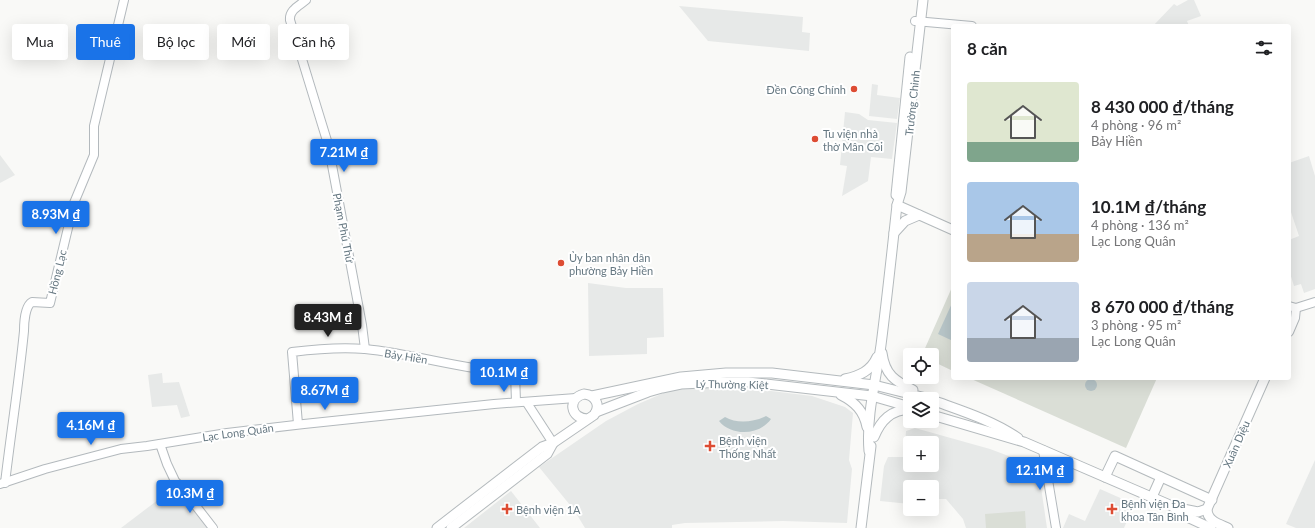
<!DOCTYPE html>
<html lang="vi">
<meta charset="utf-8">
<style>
:root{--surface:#fff;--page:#f2f2f2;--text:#202124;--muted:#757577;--accent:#1a73e8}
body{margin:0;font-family:Lato,sans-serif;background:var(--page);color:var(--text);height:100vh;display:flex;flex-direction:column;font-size:15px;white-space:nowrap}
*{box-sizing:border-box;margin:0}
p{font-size:13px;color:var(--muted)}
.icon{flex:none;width:22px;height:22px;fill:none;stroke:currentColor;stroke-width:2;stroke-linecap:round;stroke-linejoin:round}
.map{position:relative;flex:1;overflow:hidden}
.details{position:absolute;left:951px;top:24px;width:340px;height:356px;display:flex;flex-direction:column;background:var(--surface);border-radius:4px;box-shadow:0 4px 16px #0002}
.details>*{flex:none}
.top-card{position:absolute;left:12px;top:24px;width:380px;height:36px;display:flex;gap:8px}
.fabs{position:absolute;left:903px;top:348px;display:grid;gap:8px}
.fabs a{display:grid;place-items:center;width:36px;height:36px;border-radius:4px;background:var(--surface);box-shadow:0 4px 16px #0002;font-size:20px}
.price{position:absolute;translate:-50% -34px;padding:0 9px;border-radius:4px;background:var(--accent);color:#fff;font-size:13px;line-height:26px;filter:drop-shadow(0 1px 2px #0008)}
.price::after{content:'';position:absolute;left:50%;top:24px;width:12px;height:9px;margin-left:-6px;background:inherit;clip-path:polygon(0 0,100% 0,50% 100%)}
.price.on{background:#222;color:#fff}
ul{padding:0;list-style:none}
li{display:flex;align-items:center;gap:12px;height:100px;padding:0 16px}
li span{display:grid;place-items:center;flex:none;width:112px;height:80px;border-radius:4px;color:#555}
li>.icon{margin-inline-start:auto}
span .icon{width:48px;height:48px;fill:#fffc;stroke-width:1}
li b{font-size:17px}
h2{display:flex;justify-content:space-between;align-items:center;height:48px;padding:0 16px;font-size:17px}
.tag{padding:0 14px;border-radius:4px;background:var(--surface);box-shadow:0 4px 16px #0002;font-size:14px;line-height:36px}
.tag.on{background:var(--accent);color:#fff}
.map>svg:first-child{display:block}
.built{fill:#e7e9e8;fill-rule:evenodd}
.green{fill:#daded6}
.water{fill:#b8c6c9}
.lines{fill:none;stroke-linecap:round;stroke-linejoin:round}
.secondary-casing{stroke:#b3b9bd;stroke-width:10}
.primary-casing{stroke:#b4babd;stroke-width:11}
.secondary{stroke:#fff;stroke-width:8}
.primary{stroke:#fff;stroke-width:9}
.poi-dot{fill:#dd4c33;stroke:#fff;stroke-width:1.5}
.labels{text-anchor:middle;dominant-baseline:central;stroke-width:4;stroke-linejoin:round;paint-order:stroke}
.poi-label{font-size:11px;fill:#657781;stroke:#fff;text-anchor:start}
.street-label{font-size:11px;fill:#657781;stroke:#fff}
</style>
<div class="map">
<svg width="1315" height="528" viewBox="0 0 1315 528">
<rect width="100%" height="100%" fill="#f9f9f7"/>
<g class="built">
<path d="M1188 0H1194L1201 16 1187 21 1189 26H1153L1174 4 1177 6Z"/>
<path d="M679 6 803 17 802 32 810 33 809 51 708 41Z"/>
<path d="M872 84 878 85 877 95 900 98 897 119 869 116Z"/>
<path d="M845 112 859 114 868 120 897 123 892 159 871 157 868 181 842 196 847 166 840 165Z"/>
<path d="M0 155 15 175 0 183Z"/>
<path d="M1309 156 1315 176V289L1304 293 1301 284 1294 286 1289 270V254L1290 253 1289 240 1299 236 1289 206V186L1291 185 1289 180V163Z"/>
<path d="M588 283 626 288H663L664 337 647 338V354L589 356Z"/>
<path d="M162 373 163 383 179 382 190 416 181 418 177 405 152 407 148 375Z"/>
<path d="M692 387 771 391 812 396 845 407 853 413 849 460 852 469 847 523 783 521 685 523 672 525V528H585L574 510 539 467 606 421 638 404 673 389Z"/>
<path d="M915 428 990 449 1038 467 1047 528H966L963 519 946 499H939L938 507 932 506V487H910V504L880 501 884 466 888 457H904L906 431ZM910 443H932V465H910Z"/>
<path d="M1315 460V528H1296L1286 524Z"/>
<path d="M175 487 207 528H121Z"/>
<path d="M1100 489 1134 504 1124 528H1063L1069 514 1085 521Z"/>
<path d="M511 491 540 528H464Z"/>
</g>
<g class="green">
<path d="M953 285V371L932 361V355H922Z"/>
<path d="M969 378H1157L1126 448Z"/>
<path d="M1025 511 1026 528H986L985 514Z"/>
</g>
<g class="water">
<path d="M953 301V341L938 334Z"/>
<circle cx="1091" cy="385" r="6"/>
<path d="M766 416 771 419C760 435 732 437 719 421L725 417C737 424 754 422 766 416Z"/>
</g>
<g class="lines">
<defs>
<g id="secondary">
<path d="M306 0C299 6 289 10 290 20L328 144 362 325 365 349"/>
<path d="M915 21 972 26"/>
<path d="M1289 306 1296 308 1315 302"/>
<path d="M1289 332 1295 318 1296 308"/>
<path d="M527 403 553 443"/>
<path d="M298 424 292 352C316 349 341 347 365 349 416 354 464 370 515 373L516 402"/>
<path d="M160 444 167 464 175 481 182 488 213 528"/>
<path d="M1043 450 1056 528"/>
<path d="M5 483C11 432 19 382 24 331 24 323 25 306 32 302L50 303 74 203 94 155V126L124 0"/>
<path d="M0 484 45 469 121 449 147 446 227 433 304 424 494 404 576 398"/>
</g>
<g id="primary">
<path d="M896 195 910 57"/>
<path d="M897 205 953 230"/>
<path d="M894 233 905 221 919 215"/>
<path d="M882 353C885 375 895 381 913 390"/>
<path d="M845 379C859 376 871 371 877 357"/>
<path d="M841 395C855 402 864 411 867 427"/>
<path d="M592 396 681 377 726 373H772L874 385 930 399"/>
<path d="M932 400C962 411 992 420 1018 438"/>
<path d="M596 412 648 392 662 388 681 384 725 382H748L872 396 910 407"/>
<path d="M932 415 1024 442 1172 506 1187 517 1211 528"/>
<path d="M874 437C881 420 891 410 910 409"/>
<path d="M869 451C866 416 876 380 881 345 887 298 892 251 897 205L901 192 923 0"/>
<path d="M1105 477 1115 456 1212 500"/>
<path d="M1152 497 1161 477"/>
<path d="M1178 508 1198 512 1207 509"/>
<path d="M437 528 542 447 553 443 594 415C601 406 596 395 584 394 567 398 570 419 588 419"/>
<path d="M451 528 547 454 553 443"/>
<path d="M861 528 871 446"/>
<path d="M1228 528C1219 524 1207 521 1207 509L1265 378"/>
</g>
</defs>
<use href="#secondary" class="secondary-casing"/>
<use href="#primary" class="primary-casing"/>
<use href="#secondary" class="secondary"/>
<use href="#primary" class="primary"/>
</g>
<g class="poi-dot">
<circle cx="854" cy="89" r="4"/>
<circle cx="815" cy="139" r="4"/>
<circle cx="561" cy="263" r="4"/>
<path d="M708 440h4v4h4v4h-4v4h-4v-4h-4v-4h4z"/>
<path d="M505 503h4v4h4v4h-4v4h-4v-4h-4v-4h4z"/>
<path d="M1110 503h4v4h4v4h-4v4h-4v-4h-4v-4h4z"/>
</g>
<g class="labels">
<g class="poi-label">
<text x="846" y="89" text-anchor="end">Đền Công Chính</text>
<text x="823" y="133">Tu viện nhà<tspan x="823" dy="13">thờ Mân Côi</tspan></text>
<text x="569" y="257">Ủy ban nhân dân<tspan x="569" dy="13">phường Bảy Hiền</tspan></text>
<text x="719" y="440">Bệnh viện<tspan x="719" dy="13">Thống Nhất</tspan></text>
<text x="1121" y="503">Bệnh viện Đa<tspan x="1121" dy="13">khoa Tân Bình</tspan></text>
<text x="516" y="509">Bệnh viện 1A</text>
</g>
<g class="street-label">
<text transform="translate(912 103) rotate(-84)">Trường Chinh</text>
<text transform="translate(344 228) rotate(79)">Phạm Phú Thứ</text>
<text transform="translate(57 272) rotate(-76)">Hồng Lạc</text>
<text transform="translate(406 356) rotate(9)">Bảy Hiền</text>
<text transform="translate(732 384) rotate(1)">Lý Thường Kiệt</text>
<text transform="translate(238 432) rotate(-8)">Lạc Long Quân</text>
<text transform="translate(1236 444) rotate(-66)">Xuân Diệu</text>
</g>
</g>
</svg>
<div class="fabs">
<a><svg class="icon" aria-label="locate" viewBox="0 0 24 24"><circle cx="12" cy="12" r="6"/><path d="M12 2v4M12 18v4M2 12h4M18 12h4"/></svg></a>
<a><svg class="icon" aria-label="layers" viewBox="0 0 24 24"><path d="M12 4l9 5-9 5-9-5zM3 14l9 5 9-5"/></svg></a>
<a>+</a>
<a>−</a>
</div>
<b class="price" style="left:344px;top:173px">7.21M ₫</b>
<b class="price" style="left:56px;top:235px">8.93M ₫</b>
<b class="price on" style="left:328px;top:338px">8.43M ₫</b>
<b class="price" style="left:504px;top:393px">10.1M ₫</b>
<b class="price" style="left:325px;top:411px">8.67M ₫</b>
<b class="price" style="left:91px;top:446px">4.16M ₫</b>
<b class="price" style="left:1040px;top:491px">12.1M ₫</b>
<b class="price" style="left:190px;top:514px">10.3M ₫</b>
<div class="top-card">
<a class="tag">Mua</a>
<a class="tag on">Thuê</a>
<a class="tag">Bộ lọc</a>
<a class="tag">Mới</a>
<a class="tag">Căn hộ</a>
</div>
<section class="details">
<h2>8 căn<svg class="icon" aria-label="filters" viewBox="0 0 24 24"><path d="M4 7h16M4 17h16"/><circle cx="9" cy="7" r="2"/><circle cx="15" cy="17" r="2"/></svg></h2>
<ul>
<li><span style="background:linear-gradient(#dfe7d0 75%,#7fa58c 0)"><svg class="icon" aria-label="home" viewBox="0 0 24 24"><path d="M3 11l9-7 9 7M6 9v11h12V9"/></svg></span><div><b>8 430 000 ₫/tháng</b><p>4 phòng · 96 m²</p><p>Bảy Hiền</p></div></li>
<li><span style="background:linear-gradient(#a9c7e8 65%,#b9a48a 0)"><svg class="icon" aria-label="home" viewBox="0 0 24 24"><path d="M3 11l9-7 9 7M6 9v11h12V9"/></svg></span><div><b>10.1M ₫/tháng</b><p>4 phòng · 136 m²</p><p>Lạc Long Quân</p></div></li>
<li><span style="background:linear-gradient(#c9d6e8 70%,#9aa5b1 0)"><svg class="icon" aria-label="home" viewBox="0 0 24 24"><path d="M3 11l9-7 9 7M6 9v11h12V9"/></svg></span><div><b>8 670 000 ₫/tháng</b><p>3 phòng · 95 m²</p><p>Lạc Long Quân</p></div></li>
</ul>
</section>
</div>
